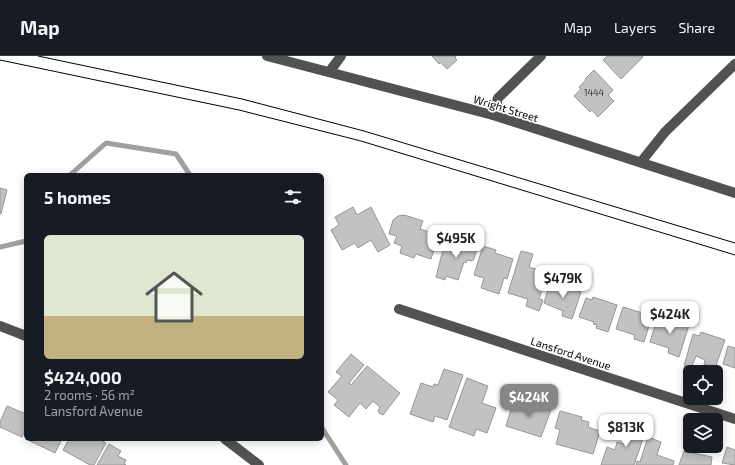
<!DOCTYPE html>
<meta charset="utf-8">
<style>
:root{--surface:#171b24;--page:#20242c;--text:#f1f3f6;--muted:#9ea1a6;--line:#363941;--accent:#858687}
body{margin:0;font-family:"Exo 2",sans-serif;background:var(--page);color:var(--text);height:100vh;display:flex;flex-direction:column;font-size:15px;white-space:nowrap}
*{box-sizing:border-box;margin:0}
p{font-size:13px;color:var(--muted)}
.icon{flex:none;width:22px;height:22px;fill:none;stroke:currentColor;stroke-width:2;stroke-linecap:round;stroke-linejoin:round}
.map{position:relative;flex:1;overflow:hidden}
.side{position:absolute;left:24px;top:117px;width:300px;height:268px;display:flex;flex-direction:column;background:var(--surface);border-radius:6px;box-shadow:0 2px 10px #0003}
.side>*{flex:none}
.fabs{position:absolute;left:683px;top:309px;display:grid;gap:8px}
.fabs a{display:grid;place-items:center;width:40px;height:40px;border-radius:6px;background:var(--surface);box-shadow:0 2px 10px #0003;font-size:20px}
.price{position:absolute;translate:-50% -34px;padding:0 9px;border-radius:8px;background:#fff;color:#222;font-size:13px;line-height:26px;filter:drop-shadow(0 1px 2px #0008)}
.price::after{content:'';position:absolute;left:50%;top:24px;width:12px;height:9px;margin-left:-6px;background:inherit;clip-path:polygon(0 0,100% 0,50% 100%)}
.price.on{background:var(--accent);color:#fff}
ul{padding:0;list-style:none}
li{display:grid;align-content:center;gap:8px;height:212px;padding:0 20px}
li+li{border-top:1px solid var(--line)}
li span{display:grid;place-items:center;height:124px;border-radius:6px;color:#555}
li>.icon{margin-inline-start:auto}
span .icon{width:72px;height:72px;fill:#fffc;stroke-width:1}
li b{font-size:17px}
h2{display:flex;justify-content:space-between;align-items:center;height:48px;padding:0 20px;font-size:17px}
header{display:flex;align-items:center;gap:24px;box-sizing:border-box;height:56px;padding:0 20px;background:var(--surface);border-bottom:1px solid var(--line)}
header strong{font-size:19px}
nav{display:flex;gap:22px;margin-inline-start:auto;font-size:14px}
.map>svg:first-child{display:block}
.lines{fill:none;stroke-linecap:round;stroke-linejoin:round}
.stream{stroke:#a0a0a0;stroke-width:5}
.building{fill:#c2c2c2;stroke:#969696}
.minor{stroke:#525252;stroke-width:10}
.tram{stroke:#000;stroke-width:1}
.labels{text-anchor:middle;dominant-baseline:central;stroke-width:3.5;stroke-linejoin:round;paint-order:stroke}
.number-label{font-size:9px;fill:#303030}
.street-label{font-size:11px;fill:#000;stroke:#fff}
</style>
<header>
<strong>Map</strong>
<nav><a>Map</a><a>Layers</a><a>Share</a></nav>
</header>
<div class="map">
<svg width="735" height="409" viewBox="0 0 735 409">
<rect width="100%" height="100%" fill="#fff"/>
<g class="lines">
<g class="stream">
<path d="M70 119 106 87 176 98 190 119"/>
<path d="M0 191 26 185"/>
<path d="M322 372 346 409"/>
</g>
</g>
<g class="building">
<path d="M432 0H456L455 2 457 4 447 13 440 6 439 8Z"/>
<path d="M607 0H642L643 1 621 23 603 4Z"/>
<path d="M594 14 613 34 608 39 614 45 598 61 592 54 590 56 574 40 581 33 579 31 586 24 585 23Z"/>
<path d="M0 132 7 134 1 158H0Z"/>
<path d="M353 151 357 159 371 151 390 189 378 196 371 184 358 192 355 187 342 194 331 174 339 169 335 161Z"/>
<path d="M404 159 423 165 420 173 439 179 431 203 416 198 414 202 400 197 402 190 394 187 397 180 389 178 393 164 398 160Z"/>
<path d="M467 183 479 186 474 203 472 205 467 204 466 207 464 206 458 224 446 220 445 224 436 221 445 186 465 192Z"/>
<path d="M483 190 496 194 495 197 513 203 507 223 504 222 499 238 481 232 484 222 474 219Z"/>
<path d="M521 195 533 198 529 211 547 217 539 243 543 244 539 255 526 250 528 243 508 237Z"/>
<path d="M550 227 581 236 572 263 562 260 563 255 544 247Z"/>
<path d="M593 241 617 249 608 276 596 272 597 269 593 268 594 266 579 261 586 242 592 244Z"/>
<path d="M623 251 652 260 644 286 634 283 635 279 616 273Z"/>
<path d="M658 260 689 269 679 301 668 297 669 292 650 286Z"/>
<path d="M701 276 725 284 715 312 704 308 705 304 696 300 691 312 684 310 693 278 699 280Z"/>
<path d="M728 290 735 292V312L723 308Z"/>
<path d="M351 298 364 309 349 327 351 329 367 310 400 337 383 359 379 357 378 355 380 351 373 345 366 353 360 347 349 361 334 349 338 344 328 336 342 320 336 316Z"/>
<path d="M444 313 463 319 447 364 435 360 433 366 410 358 421 327 433 331 434 328 438 329Z"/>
<path d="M467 322 488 330 482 347 496 352 487 377 476 373 474 380 449 371Z"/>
<path d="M514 344 532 350 534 345 552 351 541 381 506 370Z"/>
<path d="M7 350 26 358V372L22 381 0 371V366Z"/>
<path d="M560 355 582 361 581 364 589 366 588 371 600 375 593 398 556 388 560 374 555 372Z"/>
<path d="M632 363 644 367 640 379 644 380 634 409H601L607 391 615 394 617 386 624 388Z"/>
<path d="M648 381 661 386 657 399 674 405 673 409H636L637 405 640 406Z"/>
<path d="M31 383H62L55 397 30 385Z"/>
<path d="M69 383H99L106 387 94 409H90L63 394Z"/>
<path d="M109 388 121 395 118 400 126 404 124 408 126 409H97Z"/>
<path d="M727 391 735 394V409L722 407Z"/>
<path d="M684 395 712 401 711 409H679Z"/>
</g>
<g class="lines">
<g class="minor">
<path d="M267 0 493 59 735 137"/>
<path d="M330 15 341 0"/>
<path d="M493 59 498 42 541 0"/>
<path d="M641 106 665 76 735 8"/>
<path d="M399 253 735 363"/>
<path d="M0 270 26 280"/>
<path d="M225 383 259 409"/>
</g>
<g class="tram">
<path d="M38 0 242 43 364 75 735 187"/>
<path d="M0 4 239 54 361 85 735 199"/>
</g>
</g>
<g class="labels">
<g class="number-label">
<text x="594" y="36">1444</text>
</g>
<g class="street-label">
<text transform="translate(506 52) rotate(17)">Wright Street</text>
<text transform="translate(571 297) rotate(18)">Lansford Avenue</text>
</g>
</g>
</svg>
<div class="fabs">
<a><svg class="icon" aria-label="locate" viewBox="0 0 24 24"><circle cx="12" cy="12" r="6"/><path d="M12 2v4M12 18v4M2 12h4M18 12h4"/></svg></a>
<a><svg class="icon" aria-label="layers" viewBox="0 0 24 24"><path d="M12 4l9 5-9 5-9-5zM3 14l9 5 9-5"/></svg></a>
</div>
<b class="price" style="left:456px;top:203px">$495K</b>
<b class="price" style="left:563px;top:243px">$479K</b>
<b class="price" style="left:670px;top:279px">$424K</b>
<b class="price on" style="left:529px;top:362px">$424K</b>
<b class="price" style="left:626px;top:392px">$813K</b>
<section class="side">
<h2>5 homes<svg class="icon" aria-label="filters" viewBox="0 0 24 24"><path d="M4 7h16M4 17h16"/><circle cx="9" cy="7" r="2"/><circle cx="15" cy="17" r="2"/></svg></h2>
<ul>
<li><span style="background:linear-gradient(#dfe7d0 65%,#c2b280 0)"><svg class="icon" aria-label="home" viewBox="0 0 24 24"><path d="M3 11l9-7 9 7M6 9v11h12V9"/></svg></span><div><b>$424,000</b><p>2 rooms · 56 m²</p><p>Lansford Avenue</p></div></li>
</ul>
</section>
</div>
